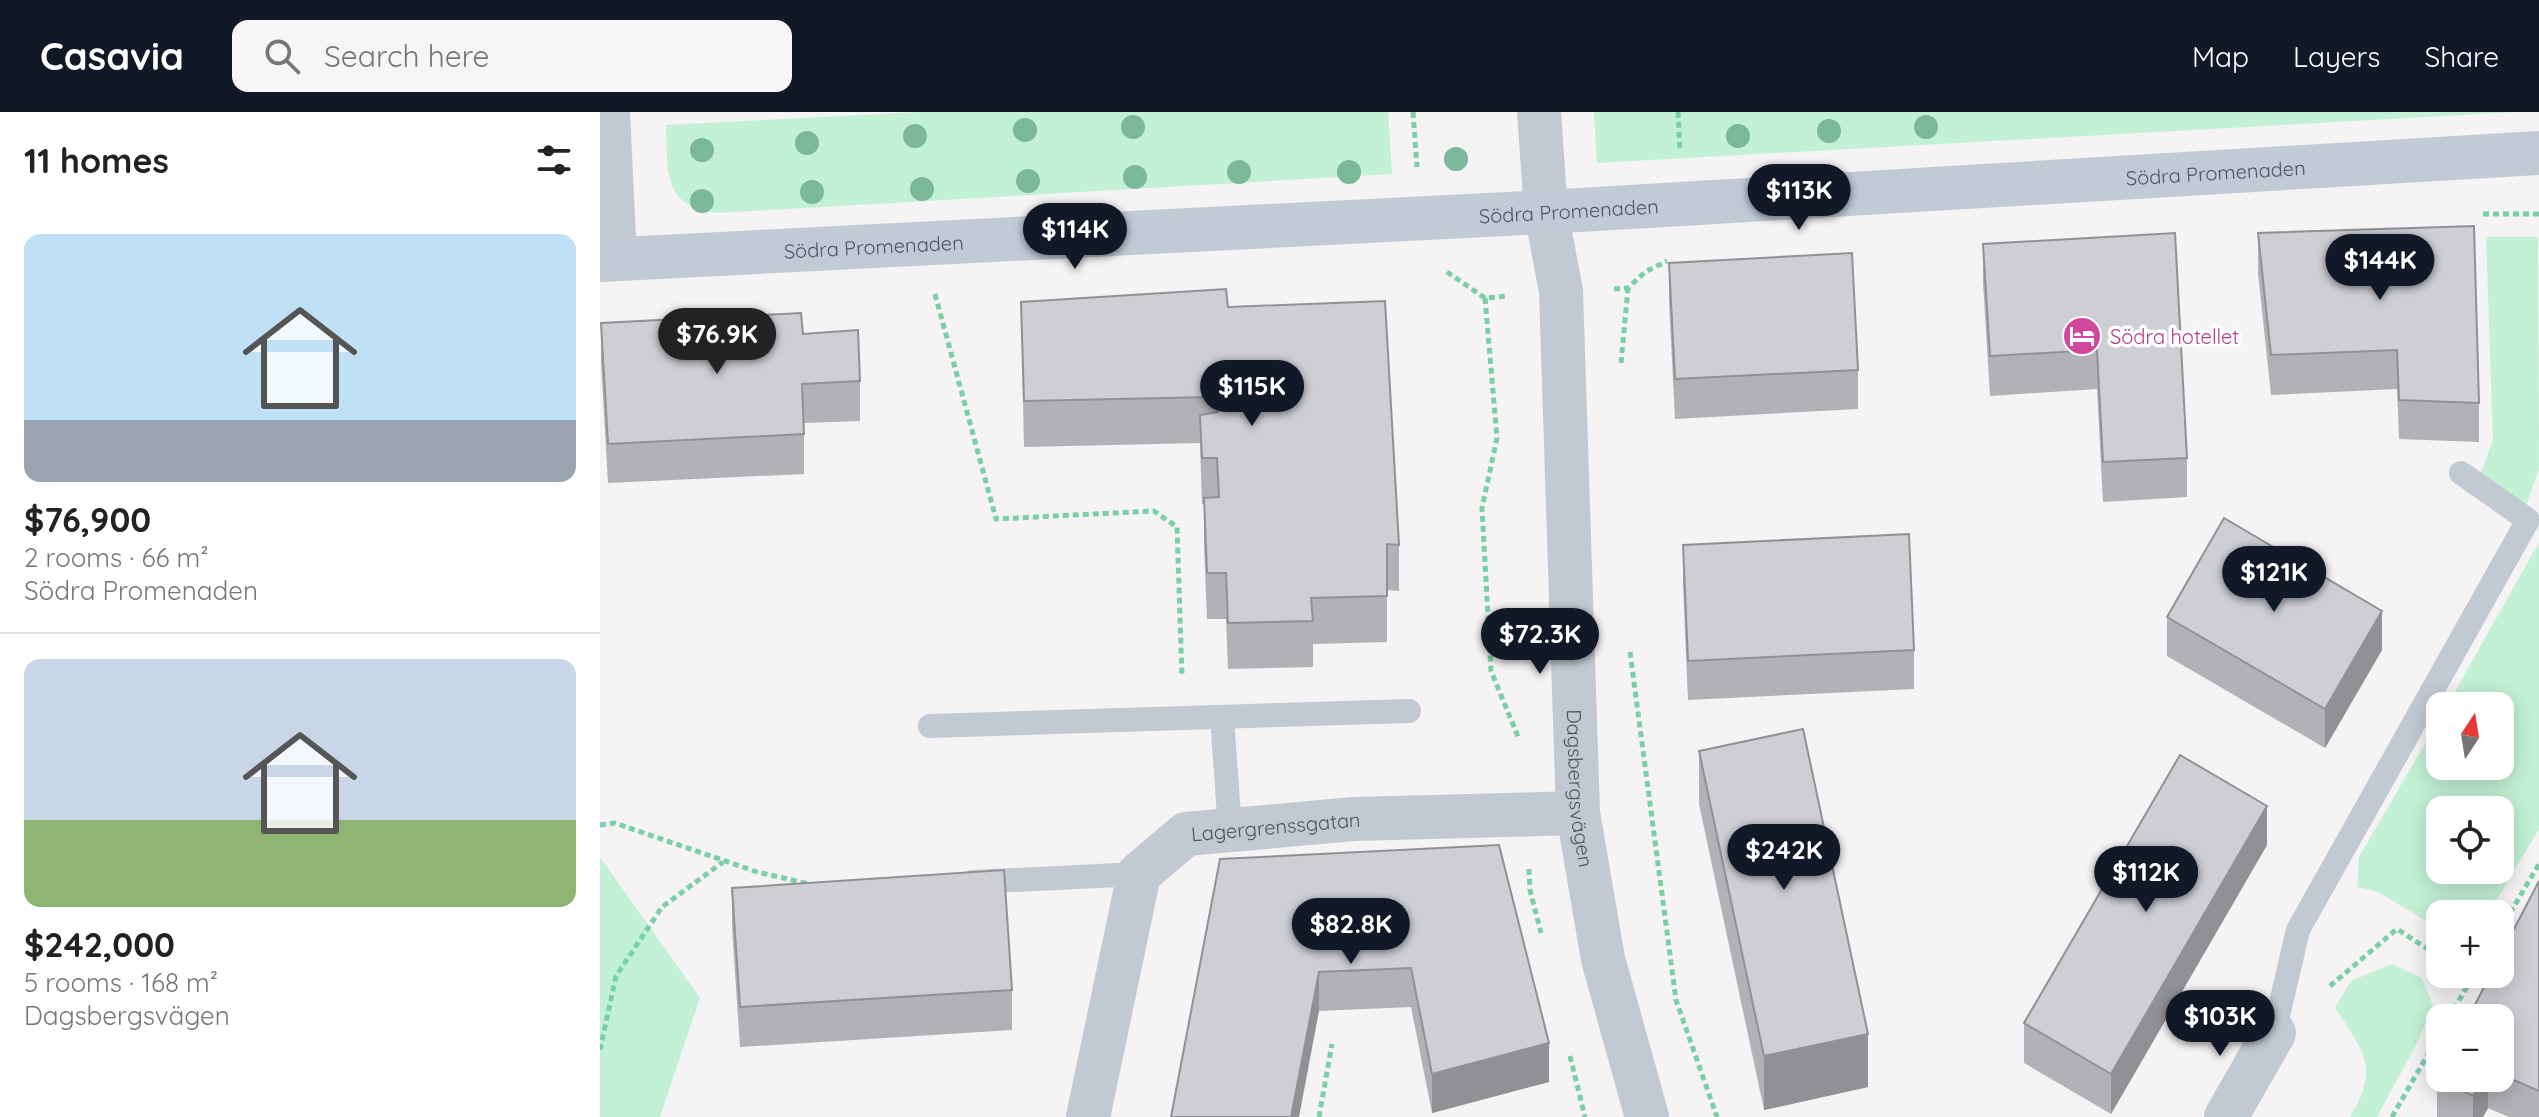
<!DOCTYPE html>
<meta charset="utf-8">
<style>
:root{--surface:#fff;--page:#f6f6f6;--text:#222;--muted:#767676;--line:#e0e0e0;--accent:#111827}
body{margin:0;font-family:Quicksand,sans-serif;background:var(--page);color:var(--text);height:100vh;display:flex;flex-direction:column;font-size:30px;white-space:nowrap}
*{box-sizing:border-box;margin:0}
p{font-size:26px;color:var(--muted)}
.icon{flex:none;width:44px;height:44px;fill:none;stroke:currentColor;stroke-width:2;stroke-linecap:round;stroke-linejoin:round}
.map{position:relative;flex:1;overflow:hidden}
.sheet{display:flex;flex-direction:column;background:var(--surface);width:600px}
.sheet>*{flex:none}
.needle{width:52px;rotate:12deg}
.fabs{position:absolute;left:1826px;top:580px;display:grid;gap:16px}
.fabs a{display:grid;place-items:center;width:88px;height:88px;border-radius:16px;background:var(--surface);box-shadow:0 4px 20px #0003;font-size:40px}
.price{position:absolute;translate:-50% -68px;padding:0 18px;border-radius:28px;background:var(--accent);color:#fff;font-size:26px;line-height:52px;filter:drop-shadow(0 2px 4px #0008)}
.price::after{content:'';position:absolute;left:50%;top:48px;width:24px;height:18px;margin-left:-12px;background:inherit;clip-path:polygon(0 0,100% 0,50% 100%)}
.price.on{background:#222;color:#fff}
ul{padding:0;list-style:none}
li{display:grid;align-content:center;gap:16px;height:424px;padding:0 24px}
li+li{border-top:2px solid var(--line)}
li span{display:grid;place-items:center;height:248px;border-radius:16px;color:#555}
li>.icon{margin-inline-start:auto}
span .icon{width:144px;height:144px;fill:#fffc;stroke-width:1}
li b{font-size:34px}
h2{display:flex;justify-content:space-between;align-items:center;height:96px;padding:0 24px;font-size:34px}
header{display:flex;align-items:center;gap:48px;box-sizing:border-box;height:112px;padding:0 40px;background:var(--accent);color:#fff}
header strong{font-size:38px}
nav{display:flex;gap:44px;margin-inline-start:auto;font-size:28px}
.search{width:560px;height:72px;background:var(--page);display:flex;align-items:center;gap:20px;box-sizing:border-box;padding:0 28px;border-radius:16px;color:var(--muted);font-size:30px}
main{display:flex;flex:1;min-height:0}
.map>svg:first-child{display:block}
.green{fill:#c3f1d5;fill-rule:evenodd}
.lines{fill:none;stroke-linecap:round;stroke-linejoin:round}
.path{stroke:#7ad0a6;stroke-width:5;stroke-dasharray:6 4;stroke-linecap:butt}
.service{stroke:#c1cad2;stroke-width:24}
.minor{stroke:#c1cad2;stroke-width:44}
.tertiary{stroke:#c1cad2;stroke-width:44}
.secondary{stroke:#c1cbd6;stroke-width:44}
.tree{fill:#7bb799}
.wall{fill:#b0b2b7}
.shaded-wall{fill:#909195}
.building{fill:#cdcfd5;stroke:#909195;stroke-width:2}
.labels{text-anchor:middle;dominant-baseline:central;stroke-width:7;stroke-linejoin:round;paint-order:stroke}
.street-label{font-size:20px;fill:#4a5661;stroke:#fff}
.hotel-label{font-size:20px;fill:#b23c85;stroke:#fff;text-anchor:start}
</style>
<header>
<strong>Casavia</strong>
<div class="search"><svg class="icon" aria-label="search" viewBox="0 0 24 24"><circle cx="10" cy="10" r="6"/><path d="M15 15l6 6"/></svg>Search here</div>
<nav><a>Map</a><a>Layers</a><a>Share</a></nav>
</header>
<main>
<section class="sheet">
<h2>11 homes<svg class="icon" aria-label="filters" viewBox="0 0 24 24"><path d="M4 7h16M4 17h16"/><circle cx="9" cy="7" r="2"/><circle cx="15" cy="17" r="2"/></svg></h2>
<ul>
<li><span style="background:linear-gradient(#bfe0f5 75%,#9aa5b1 0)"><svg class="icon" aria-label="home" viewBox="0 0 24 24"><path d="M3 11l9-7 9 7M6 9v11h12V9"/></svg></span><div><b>$76,900</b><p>2 rooms · 66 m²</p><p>Södra Promenaden</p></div></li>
<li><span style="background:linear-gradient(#c9d6e8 65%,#8fb573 0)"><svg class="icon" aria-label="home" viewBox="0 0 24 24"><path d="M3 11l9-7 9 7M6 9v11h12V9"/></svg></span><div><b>$242,000</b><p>5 rooms · 168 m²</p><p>Dagsbergsvägen</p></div></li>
</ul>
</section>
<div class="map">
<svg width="1939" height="1005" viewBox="0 0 1939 1005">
<rect width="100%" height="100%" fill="#f5f3f3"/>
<g class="green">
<path d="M319 0H788L792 62 118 101C62 95 68 59 66 13Z"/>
<path d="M994 0H1917L997 51Z"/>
<path d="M1886 125H1938L1939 357 1925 397 1881 362 1893 327Z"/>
<path d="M1939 430V717L1888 802H1840V817L1778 780 1757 775 1759 745 1840 606V654H1900V594H1847ZM1900 698V758H1840V698Z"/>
<path d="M0 745 100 886 60 1005H0Z"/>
<path d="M1792 852 1822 866 1833 894 1816 933 1777 1005H1750C1781 953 1763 941 1735 895L1751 869Z"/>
</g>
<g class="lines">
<g class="path">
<path d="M813 0 817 55"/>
<path d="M1078 0 1080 39"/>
<path d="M1883 102H1939"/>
<path d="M847 160 885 186 908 184"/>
<path d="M1014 177 1028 176 1045 160 1067 149"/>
<path d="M335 182 396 407 554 399 577 415 582 565"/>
<path d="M885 186 897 326 882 396 891 559 919 627"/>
<path d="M1021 251 1028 176"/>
<path d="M1030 540 1076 888 1117 1005"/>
<path d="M0 713 15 711 157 760 209 772"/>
<path d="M929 757 930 778 941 821"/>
<path d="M1900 818 1939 752"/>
<path d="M1730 874 1797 817 1840 845"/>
<path d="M1849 906 1874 862"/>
<path d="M0 938 16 864 62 795 123 750"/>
<path d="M970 944 985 1005"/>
<path d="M719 1005 732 932"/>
<path d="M1792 1005 1840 921"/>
</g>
<g class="service">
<path d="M622 605 630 718"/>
<path d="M330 614 809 599"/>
<path d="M372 770 539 762"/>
<path d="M1674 921 1698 818 1928 408 1861 361"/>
</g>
<g class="minor">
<path d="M8 0 15 147"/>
<path d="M939 0 946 100"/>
<path id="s1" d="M488 1005 539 762 586 722 754 707 978 701"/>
<path d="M1626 1005 1674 921"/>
</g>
<path class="tertiary" id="s2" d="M946 100 961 179 978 701 1003 847 1047 1005"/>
<path class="secondary" id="s3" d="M0 148 946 100 1939 41"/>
</g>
<g class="tree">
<circle cx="533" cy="15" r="12"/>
<circle cx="1326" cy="15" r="12"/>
<circle cx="425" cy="18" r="12"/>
<circle cx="1229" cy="19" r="12"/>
<circle cx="315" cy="24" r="12"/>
<circle cx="1138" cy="24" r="12"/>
<circle cx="207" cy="31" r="12"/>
<circle cx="102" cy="38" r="12"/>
<circle cx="856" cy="47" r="12"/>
<circle cx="639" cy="60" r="12"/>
<circle cx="749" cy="60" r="12"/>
<circle cx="535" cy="65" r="12"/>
<circle cx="428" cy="69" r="12"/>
<circle cx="322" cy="77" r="12"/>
<circle cx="212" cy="80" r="12"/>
<circle cx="102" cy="89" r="12"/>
</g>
<g class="wall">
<path d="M1575 121 1587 346V385L1503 390 1497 277 1390 284 1383 171V132Z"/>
<path d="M1658 121 1879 291V330L1799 327 1797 277 1671 283 1658 161Z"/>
<path d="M1069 151 1258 258V297L1075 307 1069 190Z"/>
<path d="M421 190 628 195 799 433V479L787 478V530L713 532V555L628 557 626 507H607L604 432V392H602L600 331 424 335Z"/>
<path d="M1 211 203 222 260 269V309L204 311V362L8 371 1 251Z"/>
<path d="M1083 433 1314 538V577L1088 588 1083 472Z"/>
<path d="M1567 505 1782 538 1725 636 1567 544Z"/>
<path d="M1099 639 1268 975 1164 998 1099 692Z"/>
<path d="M899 733 949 970 832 1001 811 895 719 899 620 747Z"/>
<path d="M1667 733 1511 1002 1424 951V911Z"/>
<path d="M1939 769V1005H1909L1888 996 1883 1005H1837V966H1900V906Z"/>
<path d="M132 776 412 878V918L140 935 132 816Z"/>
</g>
<g class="shaded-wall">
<path d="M1782 499V538L1725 636V597Z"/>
<path d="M1667 694V733L1511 1002V962Z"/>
<path d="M719 860V899L699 1005H691Z"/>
<path d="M1268 922V975L1164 998V944Z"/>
<path d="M949 931V970L832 1001V962Z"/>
<path d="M1883 966H1888V996L1883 1005H1873V984Z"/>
</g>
<g class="building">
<path d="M1874 114 1879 291 1799 288 1797 238 1671 243 1658 121Z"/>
<path d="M1575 121 1587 346 1503 350 1497 238 1390 244 1383 132Z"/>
<path d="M1252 141 1258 258 1075 267 1069 151Z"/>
<path d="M626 177 628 195 785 189 799 433 787 432V484L711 486 713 509 628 511 626 461H607L604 386 619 385 617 346H602L600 303 618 300 612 285 424 289 421 190Z"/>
<path d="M201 201 203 222 258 218 260 269 202 272 204 322 8 332 1 211Z"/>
<path d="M1624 406 1782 499 1725 597 1567 505Z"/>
<path d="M1309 422 1314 538 1088 549 1083 433Z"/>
<path d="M1203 617 1268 922 1164 944 1099 639Z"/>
<path d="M1580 643 1667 694 1511 962 1424 911Z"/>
<path d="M899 733 949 931 832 962 811 856 719 860 691 1005H571L620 747Z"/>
<path d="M404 758 412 878 140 895 132 776Z"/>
<path d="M1939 769V979L1900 962V906H1868L1891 862H1900V844Z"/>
<path d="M1840 960V966H1883L1873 984 1837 966Z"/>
</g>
<defs>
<symbol id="hotel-disc" viewBox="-11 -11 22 22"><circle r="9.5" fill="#d1479c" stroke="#fff"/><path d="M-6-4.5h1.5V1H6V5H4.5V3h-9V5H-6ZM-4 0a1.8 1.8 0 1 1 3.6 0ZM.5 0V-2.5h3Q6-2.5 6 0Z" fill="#fff"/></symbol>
</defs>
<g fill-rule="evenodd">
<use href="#hotel-disc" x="1460" y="202" width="44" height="44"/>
</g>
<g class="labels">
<g class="street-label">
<text stroke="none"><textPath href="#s3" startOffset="1618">Södra Promenaden</textPath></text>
<text stroke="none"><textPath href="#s3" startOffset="970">Södra Promenaden</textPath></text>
<text stroke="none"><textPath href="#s3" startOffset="274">Södra Promenaden</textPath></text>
<text stroke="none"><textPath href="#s2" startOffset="578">Dagsbergsvägen</textPath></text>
<text stroke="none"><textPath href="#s1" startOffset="400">Lagergrenssgatan</textPath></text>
</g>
<g class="hotel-label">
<text x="1510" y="224">Södra hotellet</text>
</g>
</g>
</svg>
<div class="fabs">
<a><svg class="needle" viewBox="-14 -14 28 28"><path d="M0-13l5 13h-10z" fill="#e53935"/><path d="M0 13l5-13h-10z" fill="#767676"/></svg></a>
<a><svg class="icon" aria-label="locate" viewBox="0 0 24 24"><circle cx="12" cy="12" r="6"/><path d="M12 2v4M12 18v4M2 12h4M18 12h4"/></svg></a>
<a>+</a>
<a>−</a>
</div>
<b class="price" style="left:1199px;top:120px">$113K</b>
<b class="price" style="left:475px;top:159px">$114K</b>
<b class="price" style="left:1780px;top:190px">$144K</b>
<b class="price on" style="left:117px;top:264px">$76.9K</b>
<b class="price" style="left:652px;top:316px">$115K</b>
<b class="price" style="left:1674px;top:502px">$121K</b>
<b class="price" style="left:940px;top:564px">$72.3K</b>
<b class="price" style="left:1184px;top:780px">$242K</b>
<b class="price" style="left:1546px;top:802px">$112K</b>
<b class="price" style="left:751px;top:854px">$82.8K</b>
<b class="price" style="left:1620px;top:946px">$103K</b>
</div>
</main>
